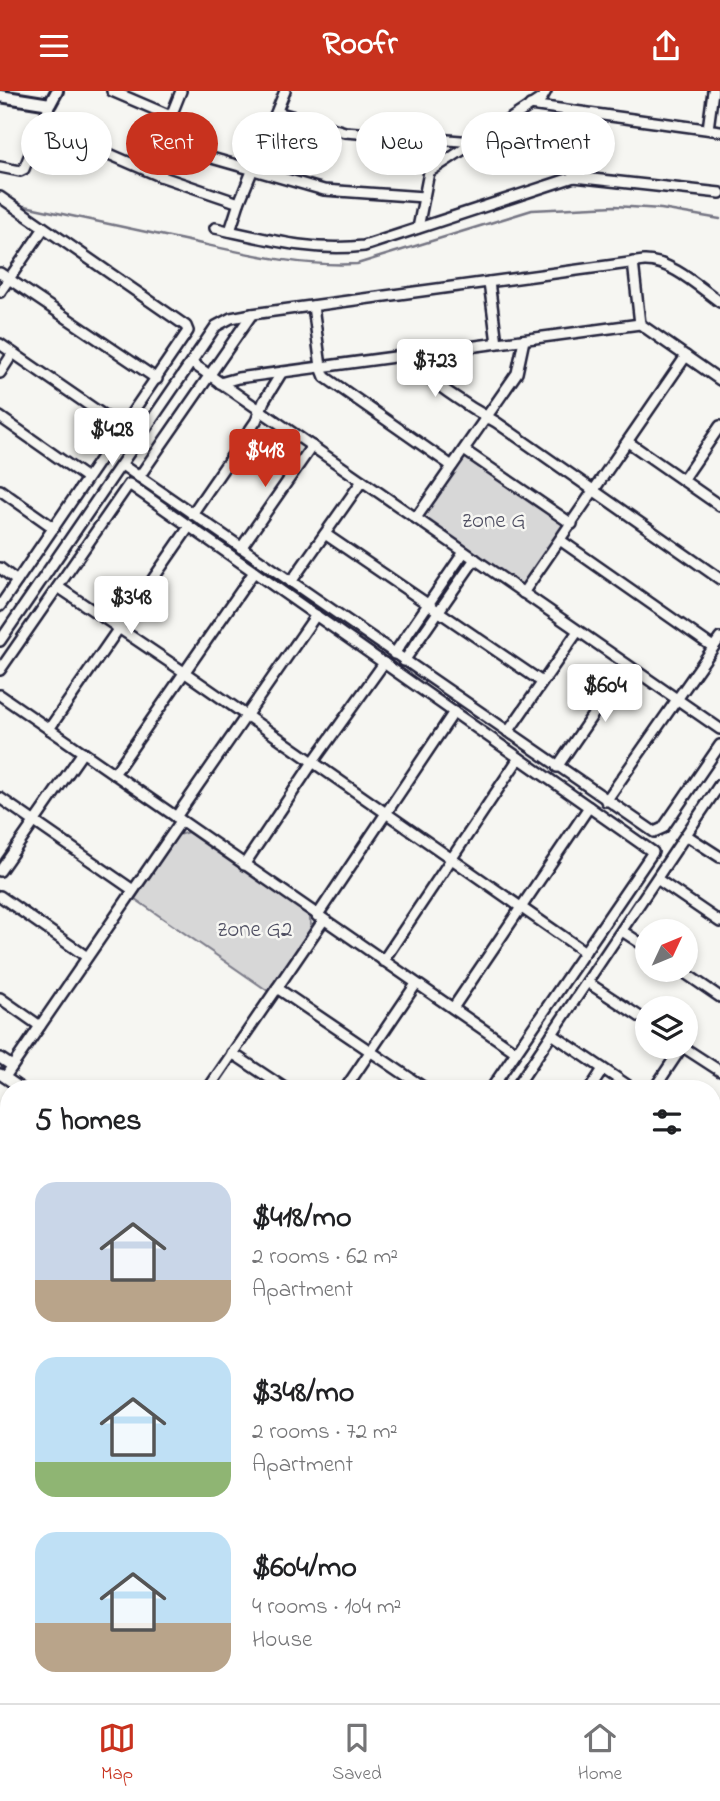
<!DOCTYPE html>
<meta charset="utf-8">
<style>
:root{--surface:#fff;--page:#f6f6f6;--text:#202124;--muted:#757577;--line:#e0e0e0;--accent:#c8321e}
body{margin:0;font-family:"Indie Flower",sans-serif;background:var(--page);color:var(--text);height:100vh;display:flex;flex-direction:column;font-size:26px;white-space:nowrap}
*{box-sizing:border-box;margin:0}
p{font-size:23px;color:var(--muted)}
.icon{flex:none;width:38px;height:38px;fill:none;stroke:currentColor;stroke-width:2;stroke-linecap:round;stroke-linejoin:round}
.map{position:relative;flex:1;overflow:hidden}
.details{position:absolute;left:0px;top:989px;width:721px;height:625px;display:flex;flex-direction:column;background:var(--surface);border-radius:28px 28px 0 0;box-shadow:0 4px 10px #0003}
.details>*{flex:none}
.top-card{position:absolute;left:21px;top:21px;width:679px;height:63px;display:flex;gap:14px}
.needle{width:46px;rotate:46deg}
.tools{position:absolute;left:635px;top:828px;display:grid;gap:14px}
.tools a{display:grid;place-items:center;width:63px;height:63px;border-radius:50%;background:var(--surface);box-shadow:0 4px 10px #0003;font-size:35px}
.price{position:absolute;translate:-50% -60px;padding:0 16px;border-radius:7px;background:#fff;color:#222;font-size:23px;line-height:46px;filter:drop-shadow(0 2px 4px #0008)}
.price::after{content:'';position:absolute;left:50%;top:42px;width:21px;height:16px;margin-left:-10px;background:inherit;clip-path:polygon(0 0,100% 0,50% 100%)}
.price.selected{background:var(--accent);color:#fff}
ul{padding:0;list-style:none}
li{display:flex;align-items:center;gap:21px;height:175px;padding:0 35px}
li span{display:grid;place-items:center;flex:none;width:196px;height:140px;border-radius:21px;color:#555}
li>.icon{margin-inline-start:auto}
span .icon{width:84px;height:84px;fill:#fffc;stroke-width:1}
li b{font-size:30px}
h2{display:flex;justify-content:space-between;align-items:center;height:84px;padding:0 35px;font-size:30px}
.chip{padding:0 24px;border-radius:32px;background:var(--surface);box-shadow:0 4px 10px #0003;font-size:24px;line-height:63px}
.chip.selected{background:var(--accent);color:#fff}
header{display:flex;justify-content:space-between;align-items:center;height:91px;padding:0 35px;background:var(--accent);color:#fff;font-size:32px;font-weight:700}
.dock{display:flex;justify-content:space-around;align-items:center;height:98px;border-top:2px solid var(--line);background:var(--surface);font-size:19px;color:var(--muted)}
.dock a{display:grid;justify-items:center;gap:4px}
.dock .selected{color:var(--accent)}
.map>svg:first-child{display:block}
.green{fill:#d7d7d7;stroke:#7c7c89;stroke-width:2}
.lines{fill:none;stroke-linecap:round;stroke-linejoin:round}
.stream{stroke:#757583;stroke-width:2.5}
.minor-casing{stroke:#22223b;stroke-width:14}
.tertiary-casing{stroke:#22223b;stroke-width:16}
.minor{stroke:#f6f6f2;stroke-width:9}
.tertiary{stroke:#f6f6f2;stroke-width:10}
.labels{text-anchor:middle;dominant-baseline:central;stroke-width:5;stroke-linejoin:round;paint-order:stroke}
.park-label{font-size:23px;fill:#4f4f62;stroke:#f6f6f2}
</style>
<header><svg class="icon" aria-label="menu" viewBox="0 0 24 24"><path d="M4 6h16M4 12h16M4 18h16"/></svg>Roofr<svg class="icon" aria-label="share" viewBox="0 0 24 24"><path d="M12 15V3M7 8l5-5 5 5M5 13v7h14v-7"/></svg></header>
<div class="map">
<svg width="720" height="1612" viewBox="0 0 720 1612">
<rect width="100%" height="100%" fill="#f6f6f2"/>
<filter id="ink" filterUnits="userSpaceOnUse"><feTurbulence type="fractalNoise" baseFrequency=".0143" numOctaves="2"/><feDisplacementMap in="SourceGraphic" scale="14" xChannelSelector="R" yChannelSelector="G"/><feConvolveMatrix kernelMatrix="1 2 1 2 8 2 1 2 1" color-interpolation-filters="sRGB"/></filter>
<g filter="url(#ink)">
<g class="green">
<path d="M465 363 567 435 523 497 421 426Z"/>
<path d="M188 741 305 820C310 827 313 833 309 840L268 900 135 808 178 744Z"/>
</g>
<g class="lines">
<path class="stream" d="M25 115C81 127 137 139 193 151 248 163 301 176 357 173L532 119 615 115 661 118 720 128"/>
<defs>
<g id="minor">
<path d="M112 0 182 30 160 85"/>
<path d="M530 14 720 40"/>
<path d="M277 21 345 41 474 51"/>
<path d="M171 25 181 0"/>
<path d="M42 34 160 85 239 112"/>
<path d="M708 38 713 0"/>
<path d="M173 56 324 99 424 106"/>
<path d="M0 76 20 80 24 78 50 13"/>
<path d="M574 86 581 22"/>
<path d="M0 106 186 235 188 240 0 515"/>
<path d="M215 137C266 148 311 161 364 155L574 86 720 102"/>
<path d="M418 137 429 81 542 7 546 0"/>
<path d="M230 140 239 112 285 0"/>
<path d="M633 171 640 233"/>
<path d="M0 182 157 288"/>
<path d="M489 191 497 252"/>
<path d="M0 201 44 137"/>
<path d="M313 215 321 276 325 286 452 375"/>
<path d="M0 253 122 337"/>
<path d="M407 264C422 287 472 318 496 331L720 488"/>
<path d="M192 272 720 638"/>
<path d="M0 282 13 262"/>
<path d="M220 292 238 287 640 233 720 289"/>
<path d="M0 326 87 387"/>
<path d="M628 351 720 415"/>
<path d="M464 359 572 433"/>
<path d="M122 374 654 741 663 737 720 654"/>
<path d="M139 386 252 223"/>
<path d="M683 389 720 335"/>
<path d="M0 399 54 437"/>
<path d="M192 423 256 330 264 310 282 281"/>
<path d="M416 427 517 282 524 249"/>
<path d="M325 443 542 591"/>
<path d="M560 449 713 556"/>
<path d="M241 457 312 355"/>
<path d="M0 477 17 490"/>
<path d="M291 491 362 390"/>
<path d="M58 496 184 581 585 861"/>
<path d="M523 502 686 265"/>
<path d="M0 550 216 235 231 227 252 223 644 170C671 169 699 196 720 211"/>
<path d="M394 563 464 461"/>
<path d="M404 570 475 468"/>
<path d="M0 579 129 393 653 761 491 998"/>
<path d="M0 604 516 961"/>
<path d="M49 638 189 436"/>
<path d="M508 641 578 540"/>
<path d="M557 676 627 574"/>
<path d="M114 683 254 481"/>
<path d="M0 707 133 799"/>
<path d="M606 710 720 547"/>
<path d="M176 726 316 524"/>
<path d="M686 744 720 766"/>
<path d="M244 774 313 671 384 572"/>
<path d="M0 780 83 661"/>
<path d="M657 788 720 831"/>
<path d="M0 805 87 866"/>
<path d="M317 825 454 621"/>
<path d="M622 840 648 857"/>
<path d="M383 870 519 667"/>
<path d="M679 878 720 906"/>
<path d="M587 891 648 931"/>
<path d="M277 897 426 998"/>
<path d="M0 907 40 935"/>
<path d="M453 917 589 716"/>
<path d="M552 943 633 998"/>
<path d="M683 956 720 980"/>
<path d="M232 962 286 998"/>
<path d="M0 967 12 975"/>
<path d="M0 983 22 998"/>
<path d="M5 986 181 730"/>
<path d="M208 998 323 830"/>
<path d="M345 998 416 893"/>
<path d="M515 998 720 693"/>
<path d="M590 998 603 978"/>
<path d="M654 998 682 956"/>
<path d="M712 1051 720 1056"/>
<path d="M712 1079 720 1067"/>
<path d="M712 1176 720 1181"/>
<path d="M712 1256 720 1261"/>
<path d="M712 1288 720 1276"/>
<path d="M712 1471 720 1460"/>
<path d="M712 1483 720 1489"/>
<path d="M712 1568 720 1556"/>
<path d="M712 1604 720 1609"/>
<path d="M210 1605 222 1612"/>
<path d="M303 1605 313 1612"/>
<path d="M477 1605 487 1612"/>
<path d="M597 1605 608 1612"/>
<path d="M84 1612 89 1605"/>
<path d="M172 1612 177 1605"/>
<path d="M367 1612 372 1605"/>
<path d="M444 1612 449 1605"/>
<path d="M520 1612 525 1605"/>
</g>
<g id="tertiary">
<path d="M0 5 50 13 57 0"/>
<path d="M712 1378 720 1367"/>
<path d="M712 1403 720 1391"/>
<path d="M553 1612 558 1605"/>
<path d="M569 1612 574 1605"/>
</g>
</defs>
<use href="#minor" class="minor-casing"/>
<use href="#tertiary" class="tertiary-casing"/>
<use href="#minor" class="minor"/>
<use href="#tertiary" class="tertiary"/>
</g>
</g>
<g class="labels">
<g class="park-label">
<text x="494" y="430">zone G</text>
<text x="255" y="839">zone G2</text>
</g>
</g>
</svg>
<div class="tools">
<a><svg class="needle" viewBox="-14 -14 28 28"><path d="M0-13l5 13h-10z" fill="#e53935"/><path d="M0 13l5-13h-10z" fill="#757577"/></svg></a>
<a><svg class="icon" aria-label="layers" viewBox="0 0 24 24"><path d="M12 4l9 5-9 5-9-5zM3 14l9 5 9-5"/></svg></a>
</div>
<b class="price" style="left:435px;top:308px">$723</b>
<b class="price" style="left:112px;top:377px">$428</b>
<b class="price selected" style="left:265px;top:398px">$418</b>
<b class="price" style="left:131px;top:545px">$348</b>
<b class="price" style="left:605px;top:633px">$604</b>
<div class="top-card">
<a class="chip">Buy</a>
<a class="chip selected">Rent</a>
<a class="chip">Filters</a>
<a class="chip">New</a>
<a class="chip">Apartment</a>
</div>
<section class="details">
<h2>5 homes<svg class="icon" aria-label="filters" viewBox="0 0 24 24"><path d="M4 7h16M4 17h16"/><circle cx="9" cy="7" r="2"/><circle cx="15" cy="17" r="2"/></svg></h2>
<ul>
<li><span style="background:linear-gradient(#c9d6e8 70%,#b9a48a 0)"><svg class="icon" aria-label="home" viewBox="0 0 24 24"><path d="M3 11l9-7 9 7M6 9v11h12V9"/></svg></span><div><b>$418/mo</b><p>2 rooms · 62 m²</p><p>Apartment</p></div></li>
<li><span style="background:linear-gradient(#bfe0f5 75%,#8fb573 0)"><svg class="icon" aria-label="home" viewBox="0 0 24 24"><path d="M3 11l9-7 9 7M6 9v11h12V9"/></svg></span><div><b>$348/mo</b><p>2 rooms · 72 m²</p><p>Apartment</p></div></li>
<li><span style="background:linear-gradient(#bfe0f5 65%,#b9a48a 0)"><svg class="icon" aria-label="home" viewBox="0 0 24 24"><path d="M3 11l9-7 9 7M6 9v11h12V9"/></svg></span><div><b>$604/mo</b><p>4 rooms · 104 m²</p><p>House</p></div></li>
</ul>
</section>
</div>
<nav class="dock">
<a class="selected"><svg class="icon" aria-label="map" viewBox="0 0 24 24"><path d="M3 6l6-2 6 2 6-2v14l-6 2-6-2-6 2zM9 4v14M15 6v14"/></svg>Map</a>
<a><svg class="icon" aria-label="saved" viewBox="0 0 24 24"><path d="M7 4h10v16l-5-4-5 4z"/></svg>Saved</a>
<a><svg class="icon" aria-label="home" viewBox="0 0 24 24"><path d="M3 11l9-7 9 7M6 9v11h12V9"/></svg>Home</a>
</nav>
